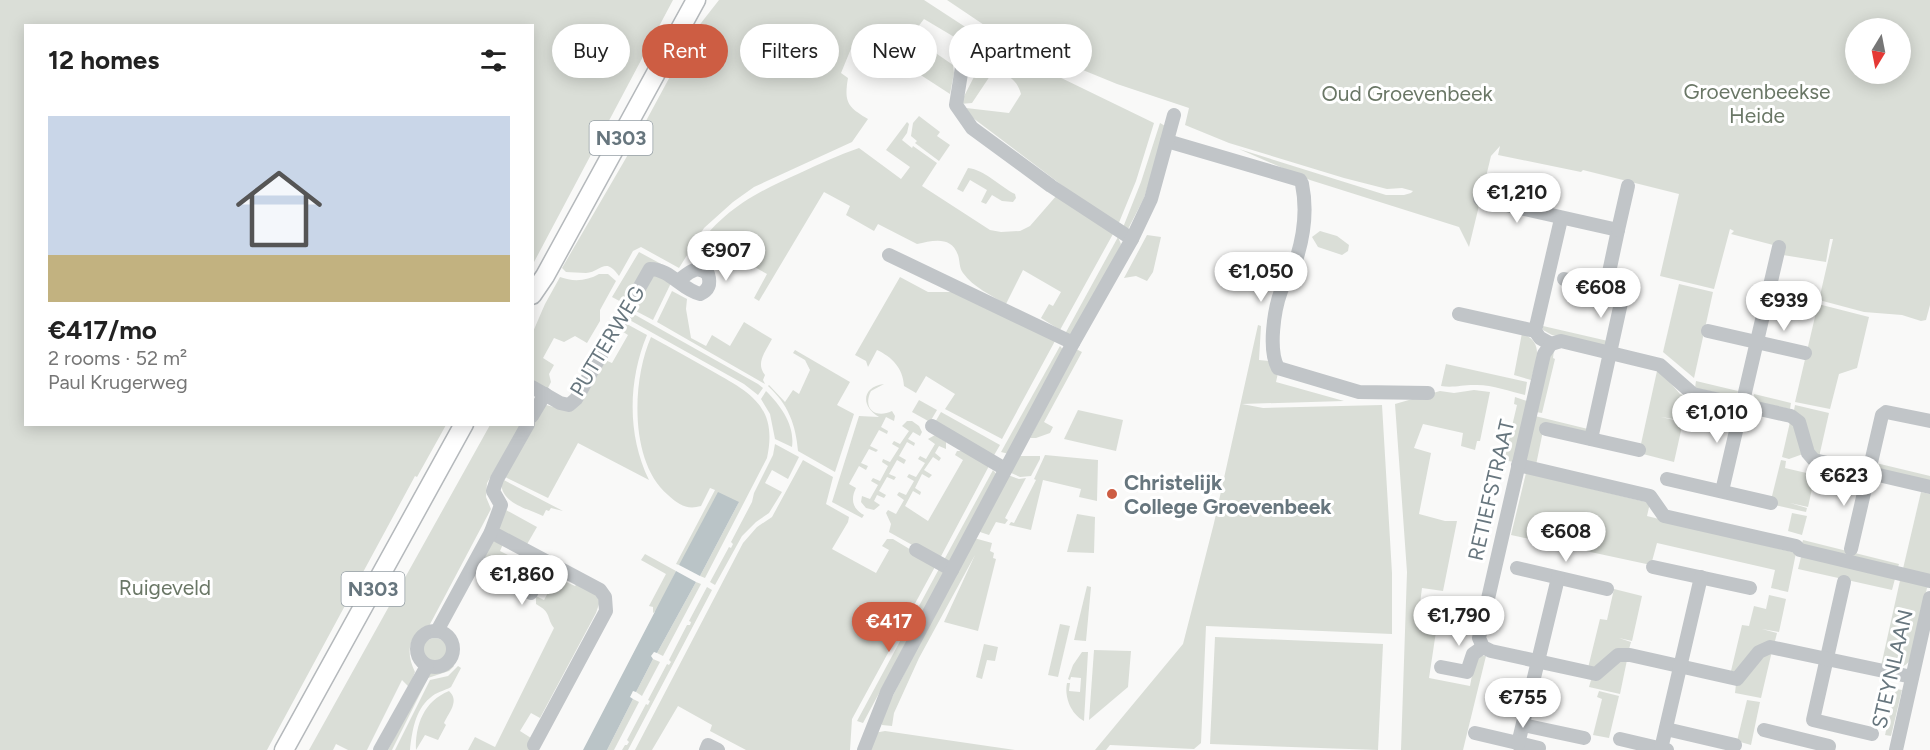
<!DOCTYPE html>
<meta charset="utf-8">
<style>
:root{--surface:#fff;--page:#f6f6f6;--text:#222;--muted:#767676;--line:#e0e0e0;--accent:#cd5d43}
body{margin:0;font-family:Figtree,sans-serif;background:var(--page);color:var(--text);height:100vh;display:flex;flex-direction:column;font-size:22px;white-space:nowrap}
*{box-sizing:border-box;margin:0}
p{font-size:20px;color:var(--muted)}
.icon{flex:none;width:33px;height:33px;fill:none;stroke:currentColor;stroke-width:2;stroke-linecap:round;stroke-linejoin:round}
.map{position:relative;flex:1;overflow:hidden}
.details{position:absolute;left:24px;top:24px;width:510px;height:402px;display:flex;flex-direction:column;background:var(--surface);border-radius:0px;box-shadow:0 3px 15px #0003}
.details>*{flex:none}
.banner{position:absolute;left:552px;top:24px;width:570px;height:54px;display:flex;gap:12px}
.needle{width:39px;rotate:190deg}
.controls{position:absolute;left:1845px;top:18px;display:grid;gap:12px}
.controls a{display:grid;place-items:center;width:66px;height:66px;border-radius:50%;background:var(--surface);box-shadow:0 3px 15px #0003;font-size:30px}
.price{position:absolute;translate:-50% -51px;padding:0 14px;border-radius:21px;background:#fff;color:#222;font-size:20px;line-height:39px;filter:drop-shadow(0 2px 3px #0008)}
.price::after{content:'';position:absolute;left:50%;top:36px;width:18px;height:14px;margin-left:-9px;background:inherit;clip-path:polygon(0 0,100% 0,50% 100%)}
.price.active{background:var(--accent);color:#fff}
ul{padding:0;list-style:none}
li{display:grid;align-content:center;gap:12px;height:318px;padding:0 24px}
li+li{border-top:2px solid var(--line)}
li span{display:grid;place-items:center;height:186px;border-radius:0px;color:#555}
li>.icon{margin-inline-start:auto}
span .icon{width:108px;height:108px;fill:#fffc;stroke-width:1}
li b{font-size:26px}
h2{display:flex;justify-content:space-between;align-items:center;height:72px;padding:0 24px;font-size:26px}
.pill{padding:0 21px;border-radius:27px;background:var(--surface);box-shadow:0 3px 15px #0003;font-size:21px;line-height:54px}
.pill.active{background:var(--accent);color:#fff}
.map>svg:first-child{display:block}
.green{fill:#daded7;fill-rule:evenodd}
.water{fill:#bac4c7}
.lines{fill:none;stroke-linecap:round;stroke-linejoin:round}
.major-casing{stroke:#b5b9bc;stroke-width:21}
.minor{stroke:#c1c5c8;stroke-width:14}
.major{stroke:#fff;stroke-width:18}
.poi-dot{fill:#cd5d43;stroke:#fff;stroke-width:2}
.labels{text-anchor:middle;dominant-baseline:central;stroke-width:6;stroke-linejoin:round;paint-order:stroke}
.shield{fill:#fff;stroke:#959fa5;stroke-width:1.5}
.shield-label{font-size:20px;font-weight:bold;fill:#67767e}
.park-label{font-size:21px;fill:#6a7766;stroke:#fff}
.street-label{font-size:21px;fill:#67767e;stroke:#fff}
.poi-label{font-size:21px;font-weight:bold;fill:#67767e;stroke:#fff;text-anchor:start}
</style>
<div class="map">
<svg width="1930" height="750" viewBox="0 0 1930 750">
<rect width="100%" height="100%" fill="#f9f9f8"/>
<g class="green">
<path d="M0 0H673L533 264 532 26H26V424L446 425 417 477 415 476 267 750H0Z"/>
<path d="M719 0H924L973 32 966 44 924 19 911 36 953 65 954 73 950 94 859 35 855 39 841 73 848 78C844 102 847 107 868 119L852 142 754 187 733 202 704 228 679 268 641 247 633 251 619 276C605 256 601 272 586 273 579 273 572 272 566 272L562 268 626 158 694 32Z"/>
<path d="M947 0H1930V305L1926 320 1921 321 1902 315 1864 312 1819 300 1833 239H1830L1826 262 1783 255 1777 246 1731 234 1734 231 1730 229 1714 289 1660 276 1679 194 1583 170 1581 172 1498 155 1500 146 1491 156 1469 247 1459 227 1310 180 1239 149 1386 195H1404L1411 193 1413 191 1402 188 1387 189 1344 178 1229 143 1185 125 1189 108 1117 84 1017 43 996 33ZM1856 28H1900V74H1856Z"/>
<path d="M991 44 1154 123 1136 181 1118 225 1088 205 969 115 966 108 1009 113 1021 94C1017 80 1010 76 996 72L990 76 972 103 960 104Z"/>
<path d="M919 116 940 132 937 136 950 145 939 161 915 143 917 141 911 136 913 123Z"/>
<path d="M907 122 909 124 907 133 902 140 912 148 913 146 937 163 922 186 990 230 1001 232 1020 231 1030 226 1057 195 1113 234 1060 330 1041 318 1049 304 1053 306 1061 292 1023 270 1006 304C992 296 973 287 963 273 959 268 960 261 958 255 951 235 932 241 917 244L878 224 874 231 846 215 850 206 824 192 759 301 754 298 767 274 751 265 756 254 741 246 724 251 707 263 692 255C719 212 754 193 800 173 819 164 839 155 859 148L901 179 910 167 886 150Z"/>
<path d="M1160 123 1167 127 1144 198 1127 231 1122 230 1141 182Z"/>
<path d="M968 168C985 170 999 186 1015 194L1016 198 1013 202 1002 201 992 195 986 204 981 202 987 190 970 180 963 192 957 189Z"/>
<path d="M1320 231 1337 236 1349 245 1348 251 1342 255 1318 247 1312 237Z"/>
<path d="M1147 235 1161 237 1153 272 1147 281 1136 276 1124 278Z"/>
<path d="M1118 237 1121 244 1118 251 1073 337 1065 334Z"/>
<path d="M639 252 676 272 656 264 625 304 612 297Z"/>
<path d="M599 274H608L616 281 600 310V321L587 343 575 336 564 342 554 338 543 358 554 365 549 374 551 382 547 390 533 381 532 334 545 304 560 277C573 282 587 281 599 274Z"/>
<path d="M652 274 671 283 653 320 632 309Z"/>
<path d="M900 277 928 292H952L1055 341 1002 439 945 409 955 394 926 376 916 393 904 386C903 368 892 357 877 350L868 367 866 361 855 355Z"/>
<path d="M1679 284 1713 292 1694 378 1663 352Z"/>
<path d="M672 291 687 299 686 309 691 338 706 346 712 335 730 346 744 322 772 339C766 351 755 363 765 375L763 380 765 384 657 322Z"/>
<path d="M1818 304 1869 317 1857 368 1839 374 1830 409 1795 402Z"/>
<path d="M630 312 758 384 763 388 758 395 744 384 626 318Z"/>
<path d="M625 323 647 335C628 381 627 435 649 480L578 443 548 498 503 476 532 425 546 405 565 410 605 360 612 363 628 335 620 330Z"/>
<path d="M1258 325 1261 326 1259 360 1269 361 1278 373 1276 382 1344 401 1242 404 1263 408 1382 405 1392 573V634L1206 626 1201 743 1194 749 1110 745 1106 750H1095L1183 644 1214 523Z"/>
<path d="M1543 326 1608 341 1606 347 1552 335 1543 330Z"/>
<path d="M1522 333C1545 343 1536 360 1531 380L1514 375Z"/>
<path d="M651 337C672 348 692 360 712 371 751 393 778 407 767 458L705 578 700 576 739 502 679 565 676 564 715 490 710 488 701 506C687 510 679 505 668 495 629 462 632 380 651 337Z"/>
<path d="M1060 346 1065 352 1009 454 1001 452Z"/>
<path d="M1076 349 1082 352 1044 422 1053 427 1050 433 1036 438H1030Z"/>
<path d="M795 350 850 382 837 405 854 414 835 472 798 451C796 425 788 404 768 386L769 385 785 402 793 390 799 394 810 370 805 360 793 353Z"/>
<path d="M1554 350 1553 358 1555 359 1542 413 1536 412 1549 354Z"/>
<path d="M1446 364 1527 382 1525 395C1509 391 1490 384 1474 385 1461 385 1453 388 1441 386Z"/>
<path d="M1657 371 1661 372 1680 394 1688 397 1686 406 1678 404 1674 419 1661 417 1683 422 1674 462 1639 453Z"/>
<path d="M1696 381 1738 391 1737 397 1695 388Z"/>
<path d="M884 384 871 391C862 409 876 419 892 411L895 416 894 421 886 417 881 427 888 431 887 434 879 430 870 446 878 450 876 452 869 449 861 463 868 466 866 470 859 466 849 484 856 488C850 500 853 509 864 515L862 518 832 502 859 416 879 417C861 407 861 387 884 384Z"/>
<path d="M1474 390 1490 392 1480 441H1477L1475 450 1461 446 1463 433 1423 424 1414 448 1431 453 1419 514 1445 521H1457L1443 591 1422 588 1418 619 1437 625 1429 678 1470 686 1475 659 1480 655 1486 656 1463 750H1401L1407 572 1395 404 1440 391 1454 393Z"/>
<path d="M766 391C781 406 795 425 792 447L775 439 770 414 761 399Z"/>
<path d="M1754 394 1791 403 1790 409 1753 401Z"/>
<path d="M1515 397 1527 401 1513 462 1504 460 1517 405 1514 404Z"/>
<path d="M919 400 937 410 930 422 912 412Z"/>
<path d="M1795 405 1829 413 1819 457 1815 455 1794 410Z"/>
<path d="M1078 410 1123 420 1116 451 1064 439Z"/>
<path d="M941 412 1000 445 993 457 934 424Z"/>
<path d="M1535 416 1588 429 1587 433 1544 426 1536 465 1525 462Z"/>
<path d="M907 421H912L919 426 922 432 920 436 913 432 908 439 915 443 914 446 907 442 899 456 906 460 904 464 897 460 889 474 896 477 894 480 887 477 879 491 886 495 884 498 877 495 874 501 880 505 874 510 866 508 861 502 862 496 870 499 878 485 871 481 873 478 880 481 888 466 882 462 883 459 890 462 899 448 892 444 894 441 900 444 909 431 902 426Z"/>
<path d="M1790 422 1794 423 1803 454 1789 459 1782 457Z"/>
<path d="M490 425H521L487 483 486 497 491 509 428 628C407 635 406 654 415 672L409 687 402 680 367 750H348L336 744 333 750H309Z"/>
<path d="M935 435 946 442V449L939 446 935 453 941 458 939 461 933 457 924 470 932 475 929 478 922 474 915 488 921 492 920 495 913 491 905 506 928 521 963 460 955 455 957 451H963L989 466 939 560 889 532 891 524 886 513 888 510 896 514 904 500 897 495 899 492 906 495 914 481 907 477 909 474 916 477 925 463 918 459 920 456 926 459 935 444 928 439Z"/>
<path d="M775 444 799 457 788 479 772 470 765 483 782 492 769 513 756 522 742 536 715 585 710 582 729 547 731 548 733 544 731 542 752 502 754 493 773 455Z"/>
<path d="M1045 455 1098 460 1097 501 1079 497 1081 489 1043 480 1031 530 1009 525 1011 522 1014 523 1036 480 1034 479Z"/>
<path d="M1018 456H1040V459L1031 476 1020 477 1009 472Z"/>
<path d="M803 460 833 477 826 504 849 517 848 522 832 549 876 573 889 550 882 546 887 539H893L936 565 852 719 850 750H746L710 731 712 725 678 706 652 750H635L743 543 757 527 772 517Z"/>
<path d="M1781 460 1786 461 1785 468 1815 475 1808 507 1790 503 1807 508 1806 512 1770 504Z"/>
<path d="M1876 463 1930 476V482L1880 470 1876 467Z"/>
<path d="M993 470 998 476 950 562 944 560Z"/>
<path d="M1526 473 1650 503 1647 516 1796 553 1788 592 1771 588 1775 570 1657 543 1651 565 1511 535Z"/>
<path d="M1008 475 1019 479 1026 478 1005 518 1008 520 1005 524 996 522 989 535 977 531Z"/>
<path d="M502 479 563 511 551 508 549 511 546 510 543 516C526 508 497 502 502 479Z"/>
<path d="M1921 492 1930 494V579L1902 573Z"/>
<path d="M506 510 537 527 526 546 500 531 499 525Z"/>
<path d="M1792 513 1807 516 1802 535 1788 531Z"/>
<path d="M1077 514 1095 517 1094 553 1067 552Z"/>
<path d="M974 538 992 543 990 551 994 553 993 558 996 559 978 631 944 622 975 555 919 658 894 713 892 726 882 725 881 719Z"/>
<path d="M490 540 503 544 500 551 530 566 534 559 537 563V571L529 567 526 575 533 579 526 584 482 561Z"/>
<path d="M1803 540 1899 564 1897 570 1801 547Z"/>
<path d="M1802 553 1896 575 1892 590 1798 569Z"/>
<path d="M645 554 676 571 657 610 653 613V607L649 606 666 574 641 560Z"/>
<path d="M940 567 946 569 863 723 857 721Z"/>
<path d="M553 571 564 576 562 580 575 586 578 582 598 596 599 604 596 613 540 718 531 713 520 731 531 738 528 744 540 750H468L475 737 495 747 554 628C546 617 552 613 536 604V596L544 600 555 580 547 576Z"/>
<path d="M1901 576 1929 587 1927 588 1910 660C1903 671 1892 667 1881 666Z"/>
<path d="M696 582 701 584 663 656 657 653Z"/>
<path d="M1087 586 1091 587 1086 641 1074 640Z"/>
<path d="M707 587 712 590 628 750H622L625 745H627L629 742 627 740 646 704 648 705 650 701 648 700 667 664 669 665 671 662 669 660 687 625H690L691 622 689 621Z"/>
<path d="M1614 589 1642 596 1632 641 1619 638 1631 642 1629 649 1596 669 1588 668 1600 619 1607 620Z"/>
<path d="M1769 595 1786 599 1779 632 1762 629 1777 633 1775 641 1737 672 1731 671 1742 625 1749 626 1754 606 1766 609Z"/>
<path d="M1060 624 1070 626 1058 677 1048 675Z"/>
<path d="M1215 637 1383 644 1378 750 1210 744Z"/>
<circle cx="435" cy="650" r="12"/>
<path d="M984 644 998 647 995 661 987 660 982 679 976 677Z"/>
<path d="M1094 650 1131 651 1128 687 1089 720Z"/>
<path d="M1772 651 1761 698 1735 693 1736 684C1753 678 1756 658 1772 651Z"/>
<path d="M1082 652H1088L1084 721C1071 714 1064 697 1067 683H1070L1069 691 1080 692 1081 678 1071 677 1070 680 1068 679 1073 665Z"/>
<path d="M653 659 660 662 642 696 636 692Z"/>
<path d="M1622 659 1627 660 1620 694 1589 687 1591 680Z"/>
<path d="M451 664 454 666 449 671 428 678 392 750H388L427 674 442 671Z"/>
<path d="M458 666 461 668 451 687C444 691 436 692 430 698 415 710 412 732 410 750H395L430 680 448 676Z"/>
<path d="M1896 689 1902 690 1891 736 1885 735Z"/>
<path d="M449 691C460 701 449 712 444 723L446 725 438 740 425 735 416 750C415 725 424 701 449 691Z"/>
<path d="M1599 691 1619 696 1609 738 1593 735 1602 699 1597 697Z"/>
<path d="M633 699 639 702 614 750H607Z"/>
<path d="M1747 700 1760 702 1751 745 1737 741Z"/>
<path d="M885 731 1015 750H870L874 733Z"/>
</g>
<g class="water">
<path d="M718 492 739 502 700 576 679 565Z"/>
<path d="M676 571 696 582 657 653 654 652 651 656 653 659 636 692 633 691 630 697 633 699 607 750H583Z"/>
</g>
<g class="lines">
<defs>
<g id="major">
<path d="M532 295 545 276 696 0"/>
<path d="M284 750 464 424"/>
</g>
</defs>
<use href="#major" class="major-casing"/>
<g class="minor">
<path d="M962 67 956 105 972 128 1051 186 1132 239"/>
<path d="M1167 141 1300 180 1302 184C1307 208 1304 234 1297 257 1293 269 1285 279 1281 291 1274 310 1268 350 1278 368L1359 392 1428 393"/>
<path d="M1480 199 1618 230 1608 277 1626 280 1591 439"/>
<path d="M1618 230 1628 186"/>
<path d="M889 255 1073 343"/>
<path d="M1564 279 1623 293"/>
<path d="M1459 314 1535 331 1540 338 1551 344"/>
<path d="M1535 331 1561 219"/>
<path d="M1708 331 1805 353"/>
<path d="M532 387 560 403 569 405 576 399 650 269C670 269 682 290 700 294 709 290 711 284 708 274 696 264 689 273 678 281"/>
<path d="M532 416 545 394"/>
<path d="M932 426 1005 469"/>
<path d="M1546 429 1639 450"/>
<path d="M1518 465 1650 496 1664 516 1796 546 1800 550 1930 581"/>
<path d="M1667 479 1771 503"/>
<path d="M1722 491 1779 247"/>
<path d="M491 532 600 590 605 597 606 611 534 745"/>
<path d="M1851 549 1882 415 1886 412 1930 421"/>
<path d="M916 550 952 570"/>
<path d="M474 565 531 593 548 562"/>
<path d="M1653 567 1750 588"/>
<path d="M1517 568 1607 589"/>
<path d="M1844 582 1813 720 1872 734"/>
<circle cx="435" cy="649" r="18"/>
<path d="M437 631 491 532 501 505 493 491 497 479 528 424"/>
<path d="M1441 667 1467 672 1473 654 1483 647"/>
<path d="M1912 677 1770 647 1759 652 1737 679 1630 655H1618L1596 674 1491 651 1483 647 1479 638 1544 354 1551 344 1561 341 1660 365 1693 394 1791 416 1799 422 1808 453 1814 460 1930 487"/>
<path d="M1523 725 1584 738"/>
<path d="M1666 729 1735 745"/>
<path d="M1764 730 1829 746 1828 750"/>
<path d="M1475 733 1539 748 1538 750"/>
<path d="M1620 739 1667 750"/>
<path d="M1518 744 1558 578"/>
<path d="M1661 749 1701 577"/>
<path d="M380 750 427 666"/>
<path d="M706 750 708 745 718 750"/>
<path d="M864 750 887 692 920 630 1073 343 1132 239 1151 199 1174 115"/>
<path d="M1896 750 1930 598"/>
</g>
<use href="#major" class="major"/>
</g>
<circle class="poi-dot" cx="1112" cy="494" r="6"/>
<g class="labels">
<g class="shield">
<rect x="589.5" y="121" width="63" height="34" rx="4.5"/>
<rect x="341.5" y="572" width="63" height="34" rx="4.5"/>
</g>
<g class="shield-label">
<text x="621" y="138">N303</text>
<text x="373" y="589">N303</text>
</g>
<g class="park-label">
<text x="1757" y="91">Groevenbeekse<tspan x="1757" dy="24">Heide</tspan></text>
<text x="1407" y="93">Oud Groevenbeek</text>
<text x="165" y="587">Ruigeveld</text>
</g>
<g class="street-label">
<text transform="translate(607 341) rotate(-59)">PUTTERWEG</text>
<text transform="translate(1491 490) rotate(-77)">RETIEFSTRAAT</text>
<text transform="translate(1892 669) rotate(-77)">STEYNLAAN</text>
</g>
<g class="poi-label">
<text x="1124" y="482">Christelijk<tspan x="1124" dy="24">College Groevenbeek</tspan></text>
</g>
</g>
</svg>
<div class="controls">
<a><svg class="needle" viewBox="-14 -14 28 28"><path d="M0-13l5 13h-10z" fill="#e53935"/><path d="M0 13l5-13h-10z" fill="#767676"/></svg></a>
</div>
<b class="price" style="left:1517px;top:224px">€1,210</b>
<b class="price" style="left:726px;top:282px">€907</b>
<b class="price" style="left:1261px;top:303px">€1,050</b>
<b class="price" style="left:1601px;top:319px">€608</b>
<b class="price" style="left:1784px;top:332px">€939</b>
<b class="price" style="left:1717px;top:444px">€1,010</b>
<b class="price" style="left:1844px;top:507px">€623</b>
<b class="price" style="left:1566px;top:563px">€608</b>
<b class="price" style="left:522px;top:606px">€1,860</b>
<b class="price" style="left:1459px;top:647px">€1,790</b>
<b class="price active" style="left:889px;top:653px">€417</b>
<b class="price" style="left:1523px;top:729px">€755</b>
<div class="banner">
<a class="pill">Buy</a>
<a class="pill active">Rent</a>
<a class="pill">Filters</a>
<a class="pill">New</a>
<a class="pill">Apartment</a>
</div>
<section class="details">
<h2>12 homes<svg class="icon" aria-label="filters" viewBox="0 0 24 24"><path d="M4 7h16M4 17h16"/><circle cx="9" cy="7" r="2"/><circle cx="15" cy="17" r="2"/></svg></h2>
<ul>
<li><span style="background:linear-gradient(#c9d6e8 75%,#c2b280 0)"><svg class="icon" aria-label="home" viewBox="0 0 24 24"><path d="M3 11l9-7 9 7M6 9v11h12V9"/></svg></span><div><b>€417/mo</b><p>2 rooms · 52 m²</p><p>Paul Krugerweg</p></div></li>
</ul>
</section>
</div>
